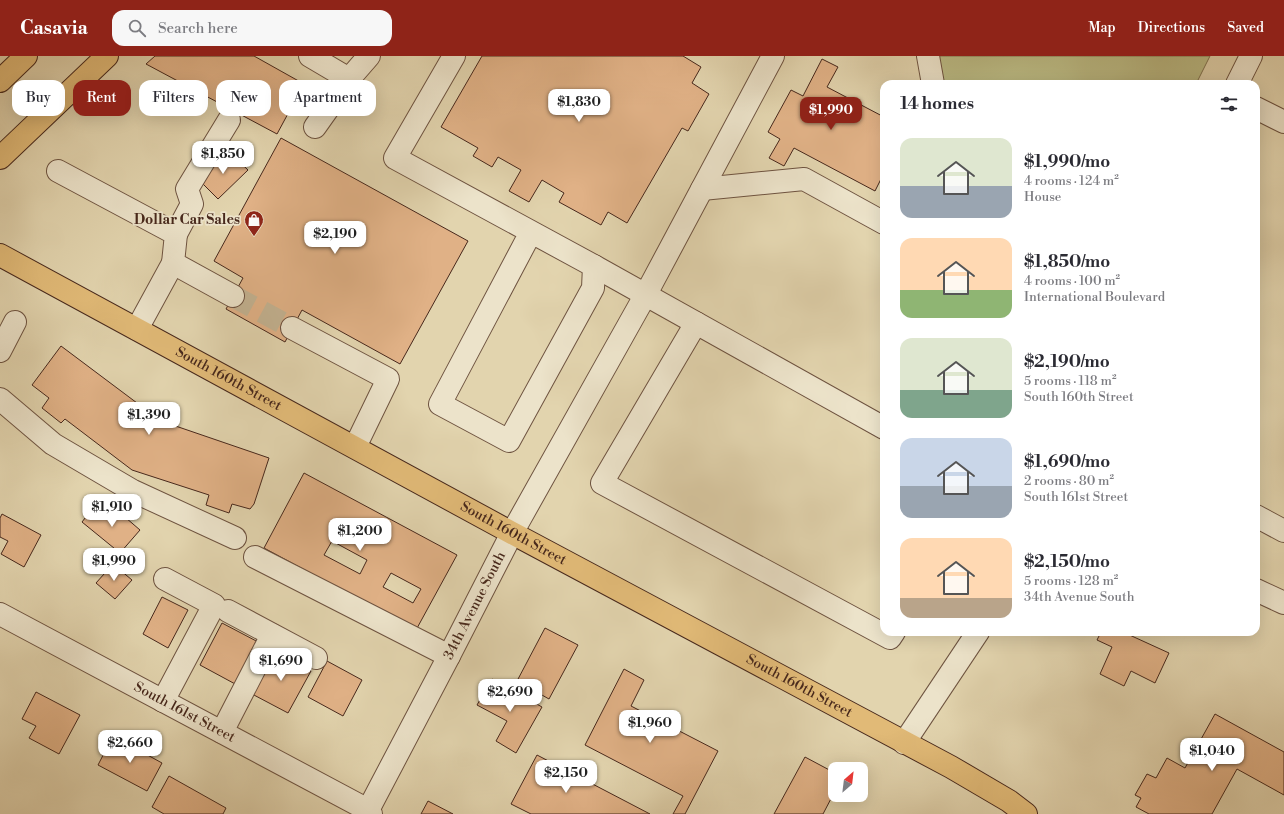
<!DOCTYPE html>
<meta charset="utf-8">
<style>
:root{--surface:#fff;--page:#f7f7f7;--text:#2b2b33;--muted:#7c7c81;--accent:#8f2418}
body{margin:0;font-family:"Libre Bodoni",serif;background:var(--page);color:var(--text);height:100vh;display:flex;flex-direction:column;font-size:15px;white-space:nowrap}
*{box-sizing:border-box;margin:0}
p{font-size:13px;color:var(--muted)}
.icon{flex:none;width:22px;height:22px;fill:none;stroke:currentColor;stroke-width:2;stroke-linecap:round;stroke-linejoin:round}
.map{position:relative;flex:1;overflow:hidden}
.side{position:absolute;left:880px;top:24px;width:380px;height:556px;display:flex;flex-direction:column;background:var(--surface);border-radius:12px;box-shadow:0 4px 16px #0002}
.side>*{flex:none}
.banner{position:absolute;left:12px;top:24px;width:380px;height:36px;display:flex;gap:8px}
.needle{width:26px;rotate:28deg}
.fabs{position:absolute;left:828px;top:706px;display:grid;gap:8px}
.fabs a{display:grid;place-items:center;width:40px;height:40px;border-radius:8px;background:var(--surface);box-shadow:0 4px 16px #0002;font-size:20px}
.price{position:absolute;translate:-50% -34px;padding:0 9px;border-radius:8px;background:#fff;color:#222;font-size:13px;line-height:26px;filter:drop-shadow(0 1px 2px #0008)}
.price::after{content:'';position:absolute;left:50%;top:24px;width:12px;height:9px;margin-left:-6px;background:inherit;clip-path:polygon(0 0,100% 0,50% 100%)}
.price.current{background:var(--accent);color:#fff}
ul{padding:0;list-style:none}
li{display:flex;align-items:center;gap:12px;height:100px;padding:0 20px}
li span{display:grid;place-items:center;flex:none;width:112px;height:80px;border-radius:12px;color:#555}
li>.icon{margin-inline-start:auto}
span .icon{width:48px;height:48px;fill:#fffc;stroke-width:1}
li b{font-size:17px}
h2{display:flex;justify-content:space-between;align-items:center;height:48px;padding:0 20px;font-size:17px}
.pill{padding:0 14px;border-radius:12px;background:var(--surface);box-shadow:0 4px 16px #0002;font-size:14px;line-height:36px}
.pill.current{background:var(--accent);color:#fff}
header{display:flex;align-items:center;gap:24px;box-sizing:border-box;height:56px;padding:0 20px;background:var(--accent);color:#fff}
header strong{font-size:19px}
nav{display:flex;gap:22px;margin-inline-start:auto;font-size:14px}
.search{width:280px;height:36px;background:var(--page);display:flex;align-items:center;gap:10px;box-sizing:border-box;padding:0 14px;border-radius:12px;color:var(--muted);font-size:15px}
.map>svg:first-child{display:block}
.green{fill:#bbbb85;stroke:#817250}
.building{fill:#e0b186;stroke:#47281c;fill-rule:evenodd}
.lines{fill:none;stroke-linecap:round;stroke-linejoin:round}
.minor-tunnel{stroke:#c3b291;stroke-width:22;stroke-dasharray:22 11;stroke-linecap:butt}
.minor-casing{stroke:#6e5340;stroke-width:24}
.major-casing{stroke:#47281c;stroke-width:24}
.minor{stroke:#ece3ca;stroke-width:22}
.major{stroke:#e1ba77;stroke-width:22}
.labels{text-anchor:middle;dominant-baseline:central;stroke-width:3.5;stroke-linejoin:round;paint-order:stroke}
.poi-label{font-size:14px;font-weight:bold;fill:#47281c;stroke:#ece3ca;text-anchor:end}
.street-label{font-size:14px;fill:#47281c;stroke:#ece3ca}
</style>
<header>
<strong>Casavia</strong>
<div class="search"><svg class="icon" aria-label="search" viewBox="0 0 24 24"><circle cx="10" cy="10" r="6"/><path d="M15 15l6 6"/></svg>Search here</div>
<nav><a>Map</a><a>Directions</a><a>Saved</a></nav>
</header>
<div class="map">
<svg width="1284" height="758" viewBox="0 0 1284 758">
<rect width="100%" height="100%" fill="#e2d4ae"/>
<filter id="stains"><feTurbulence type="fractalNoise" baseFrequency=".005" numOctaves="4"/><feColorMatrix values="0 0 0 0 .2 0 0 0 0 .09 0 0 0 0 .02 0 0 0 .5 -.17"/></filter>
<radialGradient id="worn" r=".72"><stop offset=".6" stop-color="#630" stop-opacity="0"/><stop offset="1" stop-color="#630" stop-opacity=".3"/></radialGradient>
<path class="green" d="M939 0H1210L1196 28H944Z"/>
<g class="building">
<path d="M155 0H254L304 28 277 78 146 8Z"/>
<path d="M482 0H683L701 11 692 27 709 38 688 75 682 72 627 167 608 156 601 169 559 146 564 137 542 124 529 146 509 135 521 114 498 101 492 111 473 100 478 92 441 71Z"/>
<path d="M822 3 838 11 827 31 884 61V117L875 135 794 92 784 110 769 102 780 83 768 76 791 34 803 40Z"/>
<path d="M281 82 468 185 400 308 302 254 285 286 226 253 243 222 214 205Z"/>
<path d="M228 95 248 114 218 143 199 124Z"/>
<path d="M61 290 161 365 269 402 254 448 250 453 232 448 229 457 206 449 209 439 132 414 65 363 61 367 42 352 49 342 32 329Z"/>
<path d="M304 417 457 499 416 574 264 492ZM332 485 367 504 360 518 324 499ZM391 517 421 533 413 547 383 531Z"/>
<path d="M111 449 140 474 120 497 82 466 92 453 101 461Z"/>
<path d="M2 458 41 479 24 511 1 498 8 485 0 481V462Z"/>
<path d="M113 508 132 524 115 543 96 527Z"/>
<path d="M162 541 188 554 168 592 143 578Z"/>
<path d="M222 567 260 587 237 629 200 609Z"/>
<path d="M545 572 578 589 549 643 517 625Z"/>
<path d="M1101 576H1123L1169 597 1155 627 1131 615 1124 630 1100 618 1112 591 1097 584Z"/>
<path d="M274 595 311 615 288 657 252 638Z"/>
<path d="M327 605 362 624 343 660 308 641Z"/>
<path d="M624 613 644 624 631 650 718 695 685 758H673L683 740 585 689Z"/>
<path d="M492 623 542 651 516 697 496 685 507 665 477 649Z"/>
<path d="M36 636 80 659 59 698 29 682 36 670 22 663Z"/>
<path d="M1215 658 1284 696V739L1237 713 1212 758H1149L1136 751 1141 742 1135 739 1147 718 1156 722 1167 702 1185 712Z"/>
<path d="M113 680 162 707 147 735 98 709Z"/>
<path d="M537 699 650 758H531L511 748Z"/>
<path d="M805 701 835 717V735L823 758H774Z"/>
<path d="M169 720 226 752 223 758H164L152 751Z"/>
<path d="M428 745 453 758H421Z"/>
</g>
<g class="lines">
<path class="minor-tunnel" d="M233 240 292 272"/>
<defs>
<g id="minor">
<path d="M310 0 349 23"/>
<path d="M454 0 395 102 594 210 593 232 509 385 440 348 531 176"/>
<path d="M928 0 933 28"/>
<path d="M1237 28 1251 0"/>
<path d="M1256 52 1284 66"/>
<path d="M315 71 349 23 369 0"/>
<path d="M58 115 176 178 173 207 233 240"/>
<path d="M702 133 804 123 884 167"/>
<path d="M176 178 192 148 187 133 229 64"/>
<path d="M594 210 884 372"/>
<path d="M696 267 602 427 890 582 894 576"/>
<path d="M292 272 388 323 355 391"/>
<path d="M137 273 173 207"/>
<path d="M0 295 15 266"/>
<path d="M0 343 53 388 133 435 235 482"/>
<path d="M1256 460 1284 475"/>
<path d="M255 501 449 600"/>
<path d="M1256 534 1284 547"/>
<path d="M228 555 316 602"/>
<path id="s1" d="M0 558 368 754 371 758"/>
<path d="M163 645 214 549 165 523"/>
<path d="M222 676 272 579"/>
<path d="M904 687 978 576"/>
<path id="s2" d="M366 758 449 600 512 477 646 238 773 0"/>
</g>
<g id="major">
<path d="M0 25 26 0"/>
<path d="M0 102 107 0"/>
<path id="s3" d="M0 199 512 477 951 711 1009 745 1026 758"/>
</g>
</defs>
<use href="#minor" class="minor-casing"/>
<use href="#major" class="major-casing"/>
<use href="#minor" class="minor"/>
<use href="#major" class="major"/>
</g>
<defs>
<symbol id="shop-pin" viewBox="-11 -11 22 30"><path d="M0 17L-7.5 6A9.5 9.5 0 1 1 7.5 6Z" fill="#8f2418" stroke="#ece3ca"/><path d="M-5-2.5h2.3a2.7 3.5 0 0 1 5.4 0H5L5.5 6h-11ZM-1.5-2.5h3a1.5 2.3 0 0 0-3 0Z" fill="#fff"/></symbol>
</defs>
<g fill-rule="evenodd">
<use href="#shop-pin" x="243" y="153" width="22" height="30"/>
</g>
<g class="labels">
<g class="poi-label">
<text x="240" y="164">Dollar Car Sales</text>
</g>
<g class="street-label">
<text stroke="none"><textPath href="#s3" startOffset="260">South 160th Street</textPath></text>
<text stroke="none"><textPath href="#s3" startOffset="584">South 160th Street</textPath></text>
<text stroke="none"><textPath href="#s2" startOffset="235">34th Avenue South</textPath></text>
<text stroke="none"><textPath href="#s3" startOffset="908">South 160th Street</textPath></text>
<text stroke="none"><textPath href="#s1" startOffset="209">South 161st Street</textPath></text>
</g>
</g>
<rect width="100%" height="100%" filter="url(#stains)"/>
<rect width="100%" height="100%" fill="url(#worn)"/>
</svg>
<div class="fabs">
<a><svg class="needle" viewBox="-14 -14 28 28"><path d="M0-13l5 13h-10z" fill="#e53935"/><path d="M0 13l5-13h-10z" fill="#7c7c81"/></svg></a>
</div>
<b class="price" style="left:579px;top:67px">$1,830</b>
<b class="price current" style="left:831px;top:75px">$1,990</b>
<b class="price" style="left:223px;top:119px">$1,850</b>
<b class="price" style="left:335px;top:199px">$2,190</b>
<b class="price" style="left:149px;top:380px">$1,390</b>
<b class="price" style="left:112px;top:472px">$1,910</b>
<b class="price" style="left:360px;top:496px">$1,200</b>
<b class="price" style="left:114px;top:526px">$1,990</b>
<b class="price" style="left:281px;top:626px">$1,690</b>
<b class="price" style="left:510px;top:657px">$2,690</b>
<b class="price" style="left:650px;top:688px">$1,960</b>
<b class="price" style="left:130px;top:708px">$2,660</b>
<b class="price" style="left:1212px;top:716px">$1,040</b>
<b class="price" style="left:566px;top:738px">$2,150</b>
<div class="banner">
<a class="pill">Buy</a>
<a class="pill current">Rent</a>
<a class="pill">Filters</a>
<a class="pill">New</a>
<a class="pill">Apartment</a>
</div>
<section class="side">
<h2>14 homes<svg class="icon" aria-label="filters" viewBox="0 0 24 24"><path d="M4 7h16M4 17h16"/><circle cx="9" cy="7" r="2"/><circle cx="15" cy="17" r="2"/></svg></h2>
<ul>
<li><span style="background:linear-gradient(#dfe7d0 60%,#9aa5b1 0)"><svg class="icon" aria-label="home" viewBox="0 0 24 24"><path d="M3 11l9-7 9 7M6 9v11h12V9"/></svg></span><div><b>$1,990/mo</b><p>4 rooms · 124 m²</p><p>House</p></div></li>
<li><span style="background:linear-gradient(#ffd9b3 65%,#8fb573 0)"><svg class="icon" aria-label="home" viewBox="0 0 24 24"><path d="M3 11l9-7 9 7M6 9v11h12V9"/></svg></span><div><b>$1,850/mo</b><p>4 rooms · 100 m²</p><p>International Boulevard</p></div></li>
<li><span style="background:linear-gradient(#dfe7d0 65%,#7fa58c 0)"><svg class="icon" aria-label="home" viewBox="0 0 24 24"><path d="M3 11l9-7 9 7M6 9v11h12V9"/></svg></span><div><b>$2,190/mo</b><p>5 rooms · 118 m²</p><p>South 160th Street</p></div></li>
<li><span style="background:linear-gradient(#c9d6e8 60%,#9aa5b1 0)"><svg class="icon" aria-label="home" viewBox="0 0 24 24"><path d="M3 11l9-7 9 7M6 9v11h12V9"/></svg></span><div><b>$1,690/mo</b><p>2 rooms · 80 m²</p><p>South 161st Street</p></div></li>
<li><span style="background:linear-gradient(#ffd9b3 75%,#b9a48a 0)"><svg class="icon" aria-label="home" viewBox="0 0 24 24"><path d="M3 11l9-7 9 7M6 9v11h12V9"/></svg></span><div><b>$2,150/mo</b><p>5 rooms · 128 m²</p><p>34th Avenue South</p></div></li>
</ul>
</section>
</div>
